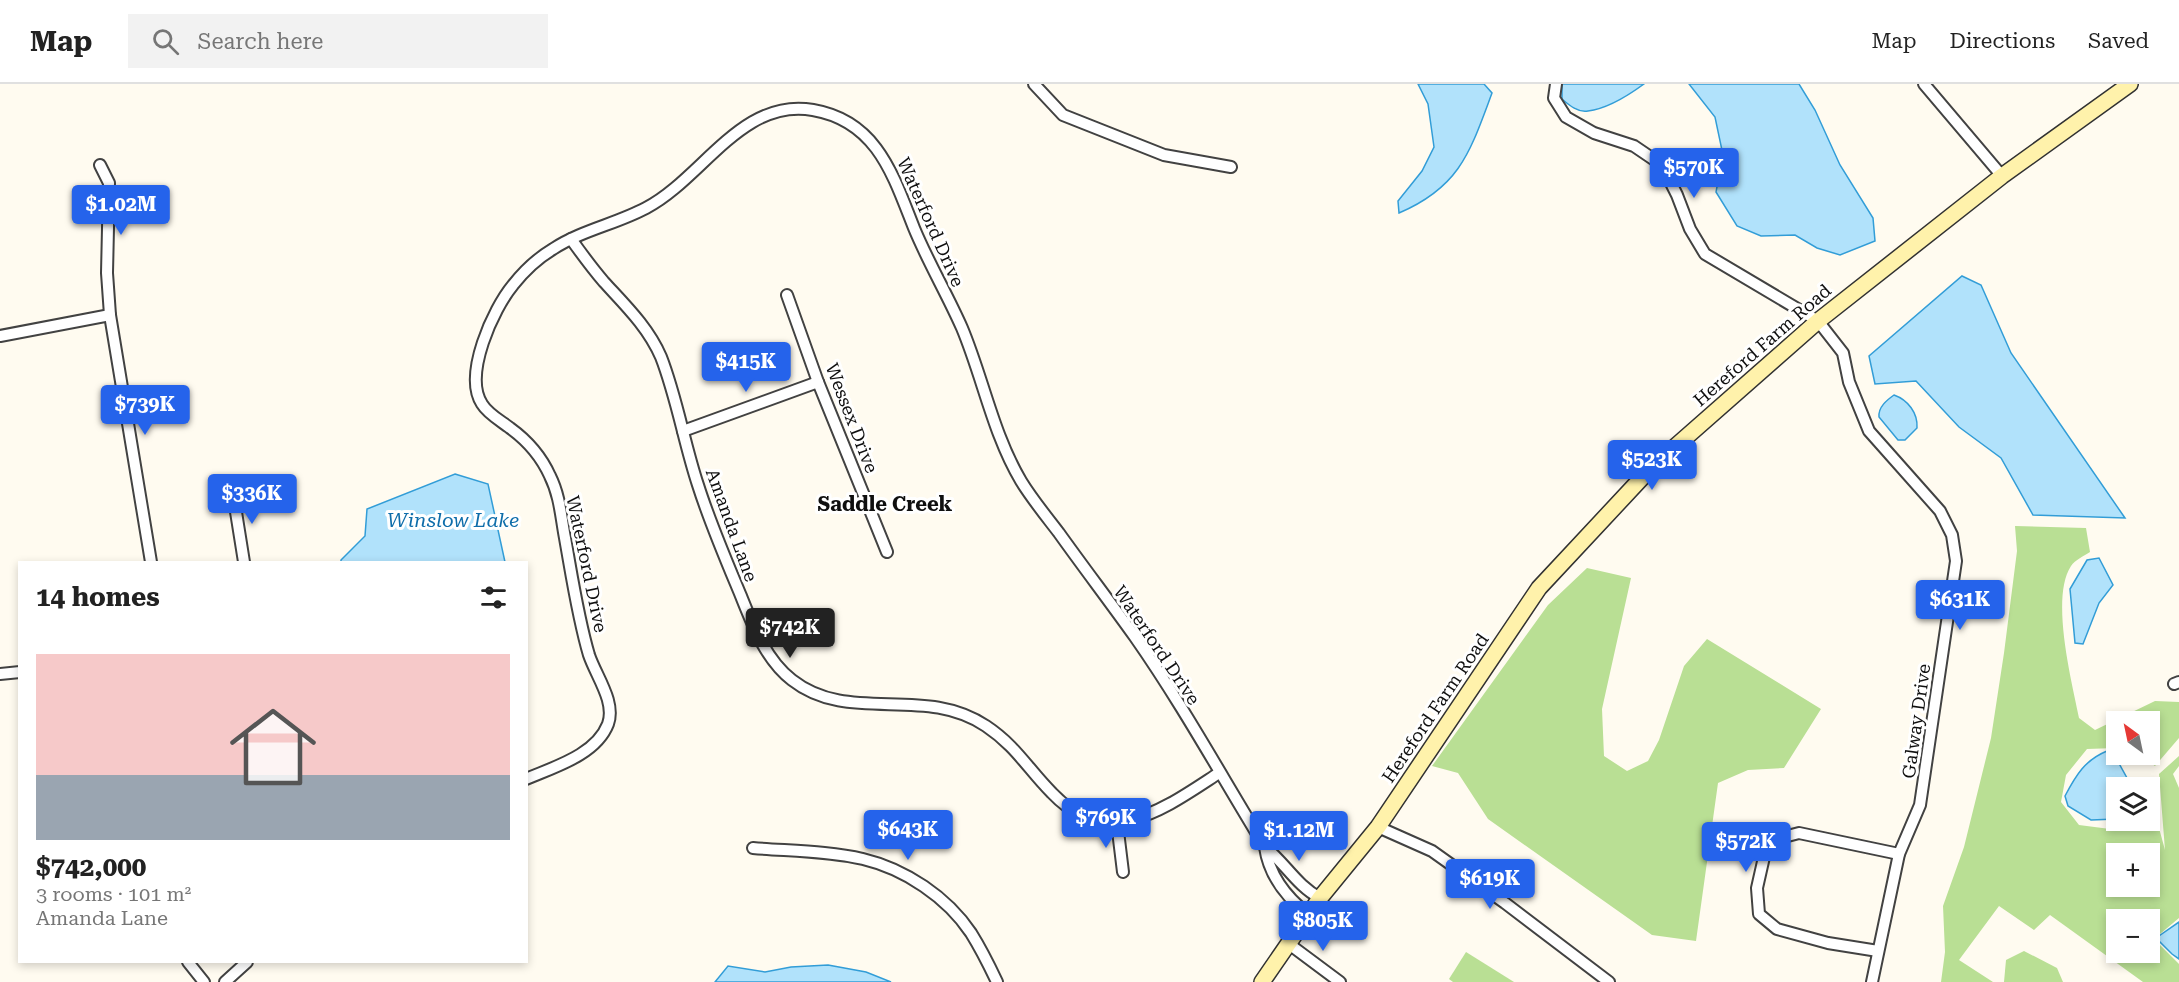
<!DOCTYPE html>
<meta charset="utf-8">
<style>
:root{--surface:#fff;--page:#f2f2f2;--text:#222;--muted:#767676;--line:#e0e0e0;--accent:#2563eb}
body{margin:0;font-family:"Roboto Serif",serif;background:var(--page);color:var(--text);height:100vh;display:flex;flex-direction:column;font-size:22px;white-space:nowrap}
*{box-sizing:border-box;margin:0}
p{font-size:20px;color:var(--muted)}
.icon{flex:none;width:33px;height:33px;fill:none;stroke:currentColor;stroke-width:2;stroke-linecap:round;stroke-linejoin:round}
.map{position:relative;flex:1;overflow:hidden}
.drawer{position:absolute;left:18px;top:477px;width:510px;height:402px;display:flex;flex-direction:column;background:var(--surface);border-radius:0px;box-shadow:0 3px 9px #0003}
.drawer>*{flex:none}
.needle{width:39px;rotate:327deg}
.buttons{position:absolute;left:2106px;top:627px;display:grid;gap:12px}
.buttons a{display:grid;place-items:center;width:54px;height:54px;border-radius:0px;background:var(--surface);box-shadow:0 3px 9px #0003;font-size:30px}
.price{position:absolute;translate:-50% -51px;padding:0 14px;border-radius:6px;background:var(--accent);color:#fff;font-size:20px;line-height:39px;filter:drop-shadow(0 2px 3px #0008)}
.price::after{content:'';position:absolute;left:50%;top:36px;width:18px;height:14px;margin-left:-9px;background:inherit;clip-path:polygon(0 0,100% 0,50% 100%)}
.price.selected{background:#222;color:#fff}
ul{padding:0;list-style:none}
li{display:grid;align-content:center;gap:12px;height:318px;padding:0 18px}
li span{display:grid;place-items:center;height:186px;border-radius:0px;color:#555}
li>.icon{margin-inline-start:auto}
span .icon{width:108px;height:108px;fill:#fffc;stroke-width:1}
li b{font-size:26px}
h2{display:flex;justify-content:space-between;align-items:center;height:72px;padding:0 18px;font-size:26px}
header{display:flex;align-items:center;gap:36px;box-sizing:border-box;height:84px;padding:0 30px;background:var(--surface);border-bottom:2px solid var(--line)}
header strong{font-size:28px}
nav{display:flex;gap:33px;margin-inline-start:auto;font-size:21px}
.search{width:420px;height:54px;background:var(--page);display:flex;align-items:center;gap:15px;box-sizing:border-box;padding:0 21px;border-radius:0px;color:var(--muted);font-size:22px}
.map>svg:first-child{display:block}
.forest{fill:#b9df94;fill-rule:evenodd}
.water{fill:#b1e2fb;stroke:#329dd7;stroke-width:1.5}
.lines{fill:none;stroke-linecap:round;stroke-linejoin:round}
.street-casing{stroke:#424242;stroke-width:14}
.secondary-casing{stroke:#313131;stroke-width:18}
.street{stroke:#fff;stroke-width:10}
.secondary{stroke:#fff2ab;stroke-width:15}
.labels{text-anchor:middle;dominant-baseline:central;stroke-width:6;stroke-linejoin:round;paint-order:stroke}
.street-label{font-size:18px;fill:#0f0f0f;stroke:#fff}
.neighbourhood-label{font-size:20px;font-weight:bold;fill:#0f0f0f;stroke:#fff}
.water-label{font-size:20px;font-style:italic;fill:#0e6daa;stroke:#fff}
</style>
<header>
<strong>Map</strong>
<div class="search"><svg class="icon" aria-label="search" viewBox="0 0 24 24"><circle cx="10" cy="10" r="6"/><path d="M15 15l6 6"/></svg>Search here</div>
<nav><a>Map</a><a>Directions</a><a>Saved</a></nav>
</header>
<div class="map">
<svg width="2179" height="898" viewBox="0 0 2179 898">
<rect width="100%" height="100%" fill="#fffbf0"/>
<g class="forest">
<path d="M2015 442 2086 444 2090 468C2084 472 2075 476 2071 482 2050 514 2072 598 2079 634L2095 646 2155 617 2179 618V654L2155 682 2138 671 2150 670V638H2116V664L2087 665 2066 691 2061 718 2079 741 2110 745 2137 740 2139 737 2150 736V711L2165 766 2159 690 2179 672V682L2173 690 2179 704V834L2154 855 2179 880V898H2143L2050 831 2034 846 1999 822 1959 876 1993 898H1941L1945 868 1943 822 1964 763 1991 654 2004 569 2017 467ZM2116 770H2150V802H2116ZM2116 836H2150V868H2116Z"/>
<path d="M1587 484 1631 494 1602 625 1604 672 1627 687 1648 677 1659 656 1684 582 1707 555 1821 625 1784 684 1748 686 1718 699 1696 857 1652 851 1488 735 1458 689 1432 682 1548 521Z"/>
<path d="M2024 867 2057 884 2063 898H2004L2006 876Z"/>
<path d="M1466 868 1514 898H1453L1449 895Z"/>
</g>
<g class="water">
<path d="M1418 0H1484L1492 9C1470 68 1460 103 1399 129L1398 117 1422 87 1434 63 1428 20Z"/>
<path d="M1562 0H1644C1629 11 1606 25 1588 27 1578 29 1569 21 1562 15Z"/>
<path d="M1689 0H1799L1815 26 1840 81 1873 134 1875 157 1840 171 1817 164 1795 151 1761 152 1737 142 1716 108 1723 71 1715 33Z"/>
<path d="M1962 192 1981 201 2011 269 2125 434 2033 431 2001 374 1959 343 1916 297 1875 300 1869 272Z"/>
<path d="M1894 311C1908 316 1918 329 1917 344L1905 356H1898L1879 333C1878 323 1887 316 1894 311Z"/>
<path d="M455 390 488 400 505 478H341V476L365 452 367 425Z"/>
<path d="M2099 474 2113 501 2099 519 2083 560 2075 559 2070 505 2087 476Z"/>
<path d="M2107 667 2116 674 2132 703 2116 704V735L2091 736 2068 722 2065 712C2076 691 2085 676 2107 667Z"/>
<path d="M2179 838V875L2172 870 2156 854Z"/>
<path d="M828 881 866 888 891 898H715L728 882 765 888 791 883Z"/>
</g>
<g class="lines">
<defs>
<g id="street">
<path d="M1034 0 1063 31 1164 71 1231 83"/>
<path d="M1556 0 1554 14 1566 33 1594 49 1634 62 1662 81 1677 111 1690 145 1705 170 1818 237 1843 269 1849 298 1869 347 1940 427 1952 451 1956 477 1920 721 1899 770 1872 898"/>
<path d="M1924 0 2002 92"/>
<path d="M100 81 109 99 107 189 110 231 151 478"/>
<path d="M571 155C581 169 592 184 604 198 625 221 648 243 661 273 677 314 684 359 698 401 710 439 726 476 741 512 753 542 766 576 792 596 849 641 924 600 986 642 1016 662 1028 685 1052 709 1108 768 1165 724 1219 689"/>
<path d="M787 211 818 298 887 468"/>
<path d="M0 252 110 231"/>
<path d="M683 347 818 298"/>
<path d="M240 403 236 428 244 478"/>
<path d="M0 590 20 588"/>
<path d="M2174 600 2179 598"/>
<path d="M526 695C554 683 596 671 608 640 616 618 596 592 589 571 578 534 572 493 565 454 561 433 560 412 550 392 541 372 528 357 510 344 501 337 488 330 482 320 463 291 493 225 513 201 524 187 538 174 553 165 582 146 616 140 646 124 702 95 742 13 813 26 877 37 893 91 914 144 928 178 947 210 962 244 983 294 993 350 1021 397 1032 415 1046 432 1059 449 1084 484 1110 518 1135 553 1182 620 1222 693 1265 763 1285 779 1297 802 1320 814"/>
<path d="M1117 739 1123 788"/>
<path d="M1378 743 1432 767 1505 819 1609 898"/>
<path d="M1265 763C1269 791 1287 814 1309 831"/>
<path d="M753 764C788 767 829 767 863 775 905 785 947 813 971 849 981 865 989 881 997 898"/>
<path d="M1289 860 1340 898"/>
<path d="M1878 867 1828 859 1777 845 1759 830 1757 804 1764 773 1780 754 1799 749 1899 770"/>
<path d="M188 878 204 898"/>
<path d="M225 898 247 878"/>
</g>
<path id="secondary" d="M1262 898 1320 814 1378 743 1539 504 1651 384 1818 237 2002 92 2130 0"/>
</defs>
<use href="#street" class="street-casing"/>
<use href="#secondary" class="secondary-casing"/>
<use href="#street" class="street"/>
<use href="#secondary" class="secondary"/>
</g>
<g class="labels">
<g class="street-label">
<text transform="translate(931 138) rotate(66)">Waterford Drive</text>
<text transform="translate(1762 261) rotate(-41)">Hereford Farm Road</text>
<text transform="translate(852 334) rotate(69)">Wessex Drive</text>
<text transform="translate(732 441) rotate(70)">Amanda Lane</text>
<text transform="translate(587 480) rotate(78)">Waterford Drive</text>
<text transform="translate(1157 561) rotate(56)">Waterford Drive</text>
<text transform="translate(1435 624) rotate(-56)">Hereford Farm Road</text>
<text transform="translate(1916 637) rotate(-82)">Galway Drive</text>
</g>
<g class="neighbourhood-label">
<text x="885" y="420">Saddle Creek</text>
</g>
<g class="water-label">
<text x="453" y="436">Winslow Lake</text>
</g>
</g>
</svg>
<div class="buttons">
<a><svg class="needle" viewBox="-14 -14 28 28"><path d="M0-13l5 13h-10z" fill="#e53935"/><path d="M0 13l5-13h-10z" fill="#767676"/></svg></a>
<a><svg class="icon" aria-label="layers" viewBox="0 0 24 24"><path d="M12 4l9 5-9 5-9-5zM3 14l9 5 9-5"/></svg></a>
<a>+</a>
<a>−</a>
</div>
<b class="price" style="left:1694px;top:115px">$570K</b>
<b class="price" style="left:121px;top:152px">$1.02M</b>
<b class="price" style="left:746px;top:309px">$415K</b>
<b class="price" style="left:145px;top:352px">$739K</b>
<b class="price" style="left:1652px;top:407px">$523K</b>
<b class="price" style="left:252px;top:441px">$336K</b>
<b class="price" style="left:1960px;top:547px">$631K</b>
<b class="price selected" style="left:790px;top:575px">$742K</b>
<b class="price" style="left:1106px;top:765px">$769K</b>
<b class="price" style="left:908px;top:777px">$643K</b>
<b class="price" style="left:1299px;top:778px">$1.12M</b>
<b class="price" style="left:1746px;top:789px">$572K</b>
<b class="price" style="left:1490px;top:826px">$619K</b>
<b class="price" style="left:1323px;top:868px">$805K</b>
<section class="drawer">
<h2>14 homes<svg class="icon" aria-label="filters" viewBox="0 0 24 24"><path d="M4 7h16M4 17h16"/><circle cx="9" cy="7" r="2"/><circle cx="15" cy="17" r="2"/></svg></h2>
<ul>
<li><span style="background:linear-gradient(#f6c9c9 65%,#9aa5b1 0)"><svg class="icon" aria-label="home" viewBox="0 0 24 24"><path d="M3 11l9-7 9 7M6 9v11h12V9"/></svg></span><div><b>$742,000</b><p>3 rooms · 101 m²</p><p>Amanda Lane</p></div></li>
</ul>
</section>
</div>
